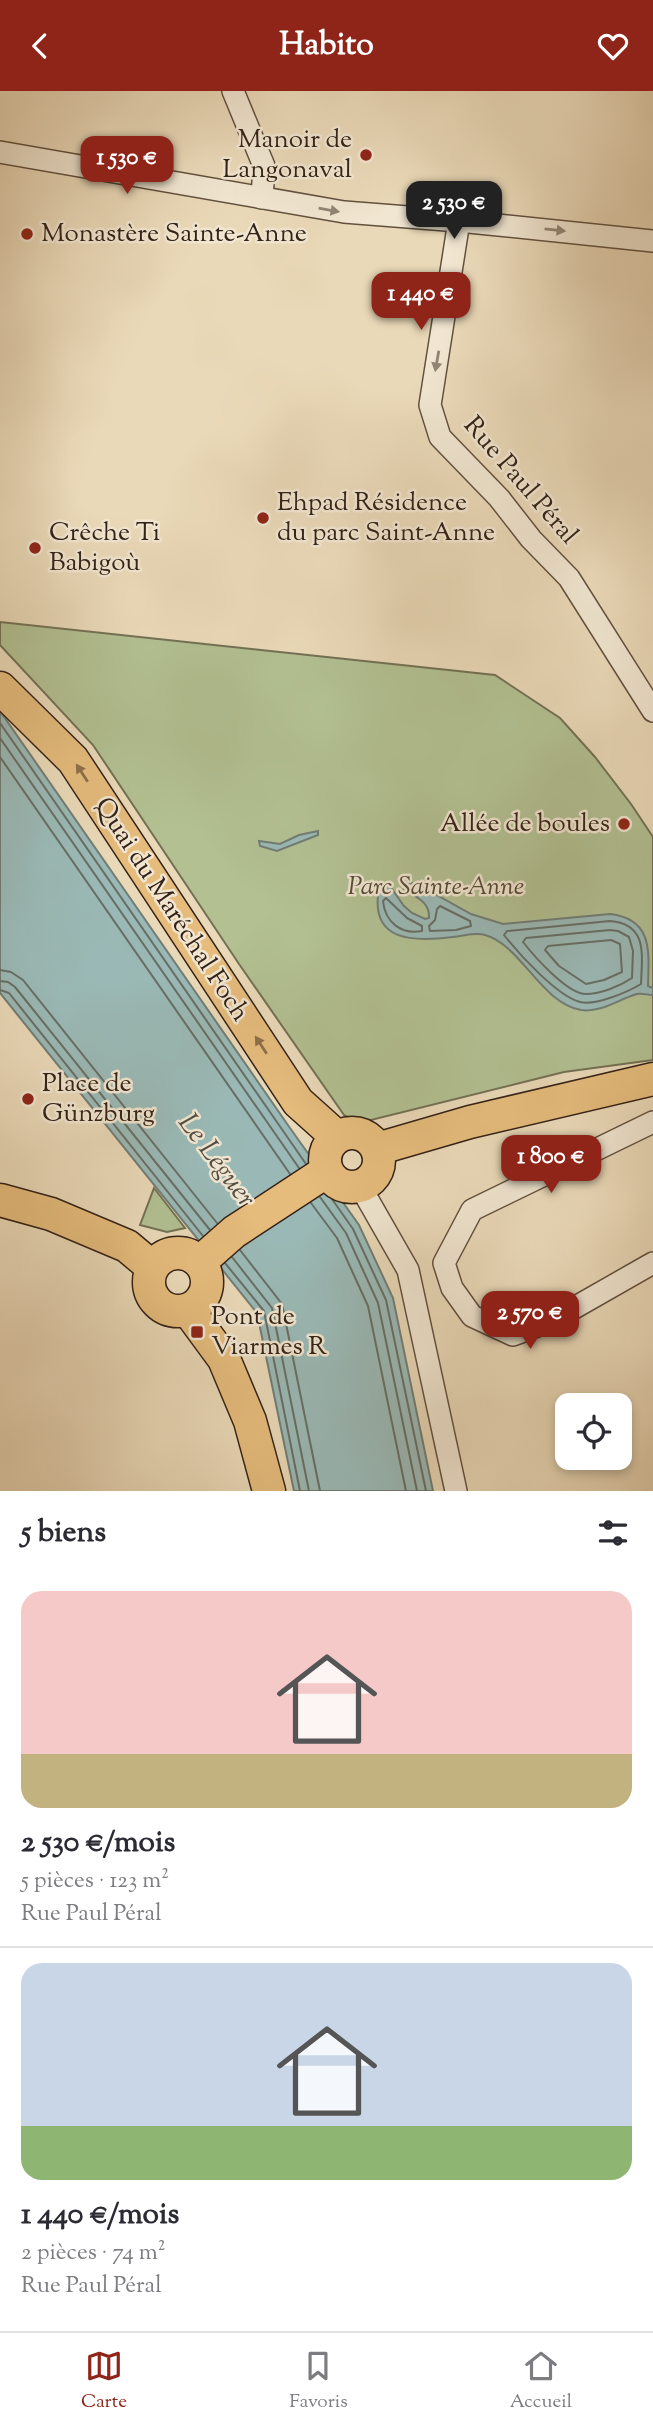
<!DOCTYPE html>
<html lang="fr">
<meta charset="utf-8">
<style>
:root{--surface:#fff;--page:#f7f7f7;--text:#2b2b33;--muted:#7c7c81;--line:#e1e1e2;--accent:#8f2418}
body{margin:0;font-family:"Sorts Mill Goudy",serif;background:var(--page);color:var(--text);height:100vh;display:flex;flex-direction:column;font-size:26px;white-space:nowrap}
*{box-sizing:border-box;margin:0}
p{font-size:23px;color:var(--muted)}
.icon{flex:none;width:38px;height:38px;fill:none;stroke:currentColor;stroke-width:2;stroke-linecap:round;stroke-linejoin:round}
.map{position:relative;height:1400px;overflow:hidden}
.sheet{display:flex;flex-direction:column;background:var(--surface);flex:1}
.sheet>*{flex:none}
.controls{position:absolute;left:555px;top:1302px;display:grid;gap:14px}
.controls a{display:grid;place-items:center;width:77px;height:77px;border-radius:14px;background:var(--surface);box-shadow:0 4px 10px #0003;font-size:35px}
.price{position:absolute;translate:-50% -60px;padding:0 16px;border-radius:14px;background:var(--accent);color:#fff;font-size:23px;line-height:46px;filter:drop-shadow(0 2px 4px #0008)}
.price::after{content:'';position:absolute;left:50%;top:42px;width:21px;height:16px;margin-left:-10px;background:inherit;clip-path:polygon(0 0,100% 0,50% 100%)}
.price.current{background:#222;color:#fff}
ul{padding:0;list-style:none}
li{display:grid;align-content:center;gap:14px;height:371px;padding:0 21px}
li+li{border-top:2px solid var(--line)}
li span{display:grid;place-items:center;height:217px;border-radius:21px;color:#555}
li>.icon{margin-inline-start:auto}
span .icon{width:126px;height:126px;fill:#fffc;stroke-width:1}
li b{font-size:30px}
h2{display:flex;justify-content:space-between;align-items:center;height:84px;padding:0 21px;font-size:30px}
header{display:flex;justify-content:space-between;align-items:center;height:91px;padding:0 21px;background:var(--accent);color:#fff;font-size:32px;font-weight:700}
.tab-bar{display:flex;justify-content:space-around;align-items:center;height:98px;border-top:2px solid var(--line);background:var(--surface);font-size:19px;color:var(--muted)}
.tab-bar a{display:grid;justify-items:center;gap:4px}
.tab-bar .current{color:var(--accent)}
.map>svg:first-child{display:block}
.green{fill:#b2c092;stroke:#737154;stroke-width:2}
.water{fill:#9ab9b6;stroke:#717d76;stroke-width:2}
.lines{fill:none;stroke-linecap:round;stroke-linejoin:round}
.shore{stroke:#676e66;stroke-width:2}
.street-casing{stroke:#62503f;stroke-width:24}
.primary-casing{stroke:#342217;stroke-width:35}
.street{stroke:#f1e6d1;stroke-width:21}
.primary{stroke:#e5bc7c;stroke-width:32}
.oneway{fill:#928474}
.oneway2{fill:#8c6f4a}
.poi-dot{fill:#8f2418;stroke:#f1e6d1;stroke-width:2.5}
.labels{text-anchor:middle;dominant-baseline:central;stroke-width:5;stroke-linejoin:round;paint-order:stroke}
.poi-label{font-size:26px;fill:#342217;stroke:#f1e6d1;text-anchor:start}
.street-label{font-size:26px;fill:#342217;stroke:#f1e6d1}
.park-label{font-size:26px;font-style:italic;fill:#544a36;stroke:#f1e6d1}
.water-label{font-size:28px;font-style:italic;fill:#534f47;stroke:#f1e6d1}
</style>
<header><svg class="icon" aria-label="back" viewBox="0 0 24 24"><path d="M15 5l-7 7 7 7"/></svg>Habito<svg class="icon" aria-label="heart" viewBox="0 0 24 24"><path d="M12 20l-8-8c-3-5 5-10 8-4 3-6 11-1 8 4z"/></svg></header>
<div class="map">
<svg width="653" height="1400" viewBox="0 0 653 1400">
<rect width="100%" height="100%" fill="#ead9b8"/>
<filter id="stains"><feTurbulence type="fractalNoise" baseFrequency=".00286" numOctaves="4"/><feColorMatrix values="0 0 0 0 .2 0 0 0 0 .09 0 0 0 0 .02 0 0 0 .5 -.17"/></filter>
<radialGradient id="worn" r=".72"><stop offset=".6" stop-color="#630" stop-opacity="0"/><stop offset="1" stop-color="#630" stop-opacity=".3"/></radialGradient>
<g class="green">
<path d="M0 531 495 584 560 627 595 666 631 713 653 746V969L564 981 359 1032 344 1024 239 873 93 654 0 554Z"/>
<path d="M154 1097 185 1137 167 1141 140 1134Z"/>
</g>
<g class="water">
<path d="M0 620 290 1037 359 1134 393 1207 433 1400H294L257 1222 0 902Z"/>
<path d="M318 740V744L277 760 260 755 259 750 280 753 299 744Z"/>
<path d="M406 791 417 793 471 823 503 833 610 823C653 828 649 860 648 895L653 897V904C648 904 642 902 637 903 619 908 601 922 581 919 541 912 521 854 485 844 475 841 464 845 453 846 413 851 369 851 379 797L389 794 404 815 412 822 425 828 429 827C430 810 415 806 404 798Z"/>
</g>
<g class="lines">
<g class="shore">
<path d="M0 632 306 1073"/>
<path d="M0 647 299 1077"/>
<path d="M0 666 290 1083"/>
<path d="M386 807 407 827 422 835V840C401 844 385 831 383 810Z"/>
<path d="M440 815 470 830 471 835 456 839 430 840 429 835 435 829 437 818Z"/>
<path d="M610 830C648 833 642 864 641 893 628 901 595 915 580 911 557 905 519 863 504 844L507 840Z"/>
<path d="M610 839 618 840 629 846 633 860 632 887C620 895 601 903 586 903 567 903 534 865 523 851L526 847Z"/>
<path d="M611 849 620 853 622 881 604 889 586 893 559 875 545 859 548 855Z"/>
<path d="M0 879 11 881 23 889 217 1132"/>
<path d="M0 890 8 891 15 896 210 1139"/>
<path d="M0 899 9 902 203 1145"/>
<path d="M327 1101 353 1138 386 1209 426 1400"/>
<path d="M320 1106 346 1142 378 1212 417 1400"/>
<path d="M311 1112 337 1147 368 1215 406 1400"/>
<path d="M240 1159 282 1213 320 1400"/>
<path d="M232 1166 272 1217 309 1400"/>
<path d="M225 1172 264 1220 300 1400"/>
</g>
<defs>
<g id="street">
<path d="M233 0 264 75 262 107"/>
<path d="M0 61 344 121 459 130 653 150"/>
<path d="M459 130 430 314 440 346 499 407 531 448 569 487 653 620"/>
<path d="M653 1031 472 1119 444 1172 452 1197 472 1225 513 1244 553 1229 653 1172"/>
<path d="M360 1095 408 1179 456 1400"/>
</g>
<g id="primary">
<path d="M0 597 73 669 298 1011 337 1046"/>
<circle cx="352" cy="1069" r="27"/>
<path d="M377 1058 470 1031 653 988"/>
<path d="M0 1109 51 1123 127 1155 152 1176"/>
<circle cx="178" cy="1191" r="29"/>
<path d="M200 1171 234 1141 327 1080"/>
<path d="M188 1219 224 1268 250 1330 269 1400"/>
</g>
</defs>
<use href="#street" class="street-casing"/>
<use href="#primary" class="primary-casing"/>
<use href="#street" class="street"/>
<use href="#primary" class="primary"/>
</g>
<defs><path id="oneway-solid" d="M-6-.8H1V-3.2L6.5 0L1 3.2V.8H-6Z" transform="scale(1.75)"/></defs>
<g class="oneway">
<use href="#oneway-solid" transform="translate(329 119) rotate(10)"/>
<use href="#oneway-solid" transform="translate(555 139) rotate(6)"/>
<use href="#oneway-solid" transform="translate(437 270) rotate(100)"/>
</g>
<g class="oneway2">
<use href="#oneway-solid" transform="translate(82 682) rotate(-123)"/>
<use href="#oneway-solid" transform="translate(261 954) rotate(-123)"/>
</g>
<g class="poi-dot">
<circle cx="366" cy="64" r="7"/>
<circle cx="27" cy="143" r="7"/>
<circle cx="263" cy="427" r="7"/>
<circle cx="35" cy="457" r="7"/>
<circle cx="624" cy="733" r="7"/>
<circle cx="28" cy="1008" r="7"/>
<rect x="190" y="1234" width="14" height="14" rx="3.5"/>
</g>
<g class="labels">
<g class="poi-label">
<text x="352" y="49" text-anchor="end">Manoir de<tspan x="352" dy="30">Langonaval</tspan></text>
<text x="41" y="143">Monastère Sainte-Anne</text>
<text x="277" y="412">Ehpad Résidence<tspan x="277" dy="30">du parc Saint-Anne</tspan></text>
<text x="49" y="442">Crêche Ti<tspan x="49" dy="30">Babigoù</tspan></text>
<text x="610" y="733" text-anchor="end">Allée de boules</text>
<text x="42" y="993">Place de<tspan x="42" dy="30">Günzburg</tspan></text>
<text x="211" y="1226">Pont de<tspan x="211" dy="30">Viarmes R</tspan></text>
</g>
<g class="street-label">
<text transform="translate(520 390) rotate(49)">Rue Paul Péral</text>
<text transform="translate(171 819) rotate(57)">Quai du Maréchal Foch</text>
</g>
<g class="park-label">
<text x="436" y="796">Parc Sainte-Anne</text>
</g>
<g class="water-label">
<text transform="translate(216 1070) rotate(53)">Le Léguer</text>
</g>
</g>
<rect width="100%" height="100%" filter="url(#stains)"/>
<rect width="100%" height="100%" fill="url(#worn)"/>
</svg>
<div class="controls">
<a><svg class="icon" aria-label="locate" viewBox="0 0 24 24"><circle cx="12" cy="12" r="6"/><path d="M12 2v4M12 18v4M2 12h4M18 12h4"/></svg></a>
</div>
<b class="price" style="left:127px;top:105px">1 530 €</b>
<b class="price current" style="left:454px;top:150px">2 530 €</b>
<b class="price" style="left:421px;top:241px">1 440 €</b>
<b class="price" style="left:551px;top:1104px">1 800 €</b>
<b class="price" style="left:530px;top:1260px">2 570 €</b>
</div>
<section class="sheet">
<h2>5 biens<svg class="icon" aria-label="filters" viewBox="0 0 24 24"><path d="M4 7h16M4 17h16"/><circle cx="9" cy="7" r="2"/><circle cx="15" cy="17" r="2"/></svg></h2>
<ul>
<li><span style="background:linear-gradient(#f6c9c9 75%,#c2b280 0)"><svg class="icon" aria-label="home" viewBox="0 0 24 24"><path d="M3 11l9-7 9 7M6 9v11h12V9"/></svg></span><div><b>2 530 €/mois</b><p>5 pièces · 123 m²</p><p>Rue Paul Péral</p></div></li>
<li><span style="background:linear-gradient(#c9d6e8 75%,#8fb573 0)"><svg class="icon" aria-label="home" viewBox="0 0 24 24"><path d="M3 11l9-7 9 7M6 9v11h12V9"/></svg></span><div><b>1 440 €/mois</b><p>2 pièces · 74 m²</p><p>Rue Paul Péral</p></div></li>
</ul>
</section>
<nav class="tab-bar">
<a class="current"><svg class="icon" aria-label="map" viewBox="0 0 24 24"><path d="M3 6l6-2 6 2 6-2v14l-6 2-6-2-6 2zM9 4v14M15 6v14"/></svg>Carte</a>
<a><svg class="icon" aria-label="saved" viewBox="0 0 24 24"><path d="M7 4h10v16l-5-4-5 4z"/></svg>Favoris</a>
<a><svg class="icon" aria-label="home" viewBox="0 0 24 24"><path d="M3 11l9-7 9 7M6 9v11h12V9"/></svg>Accueil</a>
</nav>
